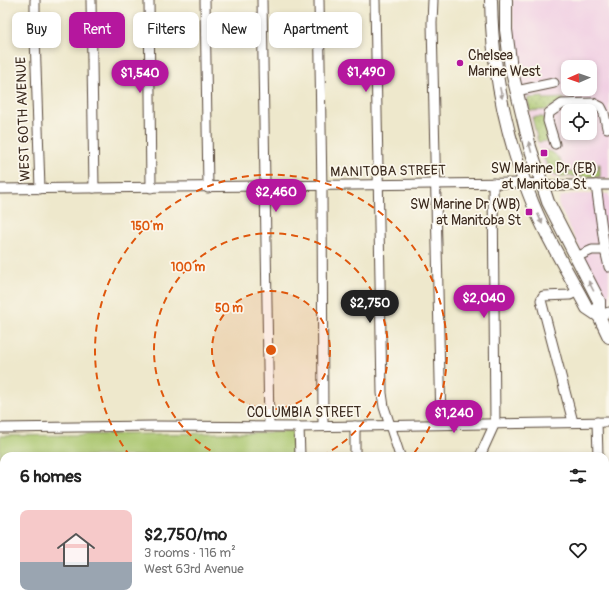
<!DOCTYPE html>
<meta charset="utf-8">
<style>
:root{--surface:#fff;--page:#f6f6f6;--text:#222;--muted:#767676;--accent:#b5179e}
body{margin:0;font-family:Pangolin,sans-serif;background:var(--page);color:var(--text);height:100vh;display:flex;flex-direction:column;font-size:15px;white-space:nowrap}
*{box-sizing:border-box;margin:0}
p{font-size:13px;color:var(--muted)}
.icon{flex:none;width:22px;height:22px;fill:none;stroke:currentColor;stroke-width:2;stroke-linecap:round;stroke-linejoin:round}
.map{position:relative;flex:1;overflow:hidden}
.side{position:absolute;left:0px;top:452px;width:609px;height:156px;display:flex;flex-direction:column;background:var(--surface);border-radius:12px 12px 0 0;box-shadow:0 2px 6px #0003}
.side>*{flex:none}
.banner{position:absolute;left:12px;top:12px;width:400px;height:36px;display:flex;gap:8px}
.needle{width:26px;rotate:268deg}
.controls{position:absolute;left:561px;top:60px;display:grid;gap:8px}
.controls a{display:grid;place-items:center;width:36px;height:36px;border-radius:8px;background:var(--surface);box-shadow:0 2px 6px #0003;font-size:20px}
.price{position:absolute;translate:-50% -34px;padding:0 9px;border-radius:14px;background:var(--accent);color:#fff;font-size:13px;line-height:26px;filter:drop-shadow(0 1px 2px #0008)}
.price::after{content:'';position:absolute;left:50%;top:24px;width:12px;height:9px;margin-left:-6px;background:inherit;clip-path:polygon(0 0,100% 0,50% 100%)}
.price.on{background:#222;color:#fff}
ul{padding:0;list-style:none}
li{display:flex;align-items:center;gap:12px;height:100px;padding:0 20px}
li span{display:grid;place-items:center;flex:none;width:112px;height:80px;border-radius:8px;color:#555}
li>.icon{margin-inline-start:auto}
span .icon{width:48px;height:48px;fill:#fffc;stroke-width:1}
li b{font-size:17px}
h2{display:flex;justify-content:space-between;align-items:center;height:48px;padding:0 20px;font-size:17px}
.pill{padding:0 14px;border-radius:8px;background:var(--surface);box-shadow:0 2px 6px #0003;font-size:14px;line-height:36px}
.pill.on{background:var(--accent);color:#fff}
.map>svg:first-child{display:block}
.built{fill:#f1d0e3;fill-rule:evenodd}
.grass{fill:url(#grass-dots);stroke:#717744}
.park{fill:#a7c46b;stroke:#717744}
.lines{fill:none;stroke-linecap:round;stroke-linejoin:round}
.minor-casing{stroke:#564638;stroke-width:11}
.major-casing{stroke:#564638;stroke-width:14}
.minor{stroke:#fff;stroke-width:9}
.major{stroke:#fff;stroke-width:12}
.oneway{fill:#a79f9a}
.ring{fill:none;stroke:#df570d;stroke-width:2;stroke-dasharray:7 5}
.poi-dot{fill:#b5179e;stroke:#fbf7ec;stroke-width:1.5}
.labels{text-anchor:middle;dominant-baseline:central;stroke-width:3.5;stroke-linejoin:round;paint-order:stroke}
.poi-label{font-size:14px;fill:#3b2a1e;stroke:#fbf7ec;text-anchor:start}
.street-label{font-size:14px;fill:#3b2a1e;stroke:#fbf7ec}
.centre{fill:#df570d;stroke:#fbf7ec;stroke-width:2}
.ring-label{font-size:12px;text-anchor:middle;font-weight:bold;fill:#df570d;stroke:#fbf7ec;stroke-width:3.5;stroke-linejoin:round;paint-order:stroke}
</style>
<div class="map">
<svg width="609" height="608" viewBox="0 0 609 608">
<defs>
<pattern id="grass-dots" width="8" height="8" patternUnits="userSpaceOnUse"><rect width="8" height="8" fill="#a7c46b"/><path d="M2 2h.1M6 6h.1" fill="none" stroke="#899f57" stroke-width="1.8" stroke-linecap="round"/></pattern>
</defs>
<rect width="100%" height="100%" fill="#fbf7ec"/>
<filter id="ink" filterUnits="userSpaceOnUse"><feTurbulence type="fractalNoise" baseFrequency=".025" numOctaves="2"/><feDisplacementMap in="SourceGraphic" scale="8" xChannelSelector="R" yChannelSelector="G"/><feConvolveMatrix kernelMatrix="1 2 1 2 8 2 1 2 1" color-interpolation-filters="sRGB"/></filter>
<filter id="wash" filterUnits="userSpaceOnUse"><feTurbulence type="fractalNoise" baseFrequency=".012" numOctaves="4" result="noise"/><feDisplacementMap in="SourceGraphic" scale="16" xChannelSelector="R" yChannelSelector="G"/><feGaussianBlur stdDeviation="0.9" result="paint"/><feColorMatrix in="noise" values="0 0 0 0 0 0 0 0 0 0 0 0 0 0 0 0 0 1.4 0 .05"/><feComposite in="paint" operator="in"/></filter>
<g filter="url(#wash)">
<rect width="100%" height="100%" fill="#eee8cc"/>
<g class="built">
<path d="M512 0H609V179L553 178 545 173 520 82 514 33ZM568 67H590V89H568ZM568 111H590V133H568Z"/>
<path d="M571 194H609V308L558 204 560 197Z"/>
</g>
<g class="grass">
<path d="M543 97V99L564 98V100L546 110 530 111 527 98Z"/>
<path d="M532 117H544L550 141 538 142Z"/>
<path d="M544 151C556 150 562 161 564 172L598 170V164H600V177L561 176 550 173 542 153Z"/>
</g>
<path class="park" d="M292 432V456H4V604H295V608H0V436Z"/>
</g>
<g filter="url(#ink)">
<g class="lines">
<defs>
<g id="minor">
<path d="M35 0V36L40 189"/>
<path d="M91 0 94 188"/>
<path d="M149 0 151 188"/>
<path d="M205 0 208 188"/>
<path d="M262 0 269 426"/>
<path d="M319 0 322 192 323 426"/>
<path d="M375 0 382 393 384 407 400 456"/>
<path d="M433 0 432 23 441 424"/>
<path d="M516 91 554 83"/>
<path d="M555 144 548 121 549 113 562 104 593 103 601 107 604 113 607 128"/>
<path d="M596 185 605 250"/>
<path d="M0 189 525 183 554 185H609"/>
<path d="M576 257 592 250H605L609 267"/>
<path d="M599 316 609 312"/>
<path d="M573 422 541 300 543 296 570 295 578 291"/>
<path d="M597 422 598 456"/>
<path d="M355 426V456"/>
<path d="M299 427 300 456"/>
<path d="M0 428 154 426 299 427 609 422"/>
<path d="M480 456 495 423 493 183"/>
<path d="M605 584H609"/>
<path d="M302 604V608"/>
<path d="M362 604V608"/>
<path d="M420 604V608"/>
<path d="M538 604V608"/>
</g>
<g id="major">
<path d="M491 0C492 66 505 133 529 194 544 234 567 270 587 308L599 316"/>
<path d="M506 0V30L511 68 530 147 548 202 599 301V316L609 337"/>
</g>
</defs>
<use href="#minor" class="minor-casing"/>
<use href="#major" class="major-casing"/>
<use href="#minor" class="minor"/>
<use href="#major" class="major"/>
</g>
<defs><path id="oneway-solid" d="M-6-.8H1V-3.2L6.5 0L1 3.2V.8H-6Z"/></defs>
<g class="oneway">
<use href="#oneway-solid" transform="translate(501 93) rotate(78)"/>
<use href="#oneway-solid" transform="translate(530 147) rotate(-106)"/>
<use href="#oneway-solid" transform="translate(540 219) rotate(66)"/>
<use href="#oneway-solid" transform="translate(591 286) rotate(-118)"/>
</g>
</g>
<circle cx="271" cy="350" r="59" fill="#df570d" fill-opacity=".12"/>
<g class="ring">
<circle cx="271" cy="350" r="59"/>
<path d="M221 456A117 117 0 1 1 321 456"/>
<path d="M130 456A176 176 0 1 1 412 456"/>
</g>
<g class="poi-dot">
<circle cx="460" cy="63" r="4"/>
<rect x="540" y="149" width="8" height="8" rx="2"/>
<rect x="525" y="208" width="8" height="8" rx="2"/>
</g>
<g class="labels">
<g class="poi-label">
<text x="468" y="55">Chelsea<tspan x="468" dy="16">Marine West</tspan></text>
<text x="544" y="168" text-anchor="middle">SW Marine Dr (EB)<tspan x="544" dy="16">at Manitoba St</tspan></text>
<text x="521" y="204" text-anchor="end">SW Marine Dr (WB)<tspan x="521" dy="16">at Manitoba St</tspan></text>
</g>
<g class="street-label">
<text transform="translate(23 119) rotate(-92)">WEST 60TH AVENUE</text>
<text transform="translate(388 171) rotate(-1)">MANITOBA STREET</text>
<text x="304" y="412">COLUMBIA STREET</text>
</g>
</g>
<circle cx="271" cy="350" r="6" class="centre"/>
<g class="ring-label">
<text x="147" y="230">150 m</text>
<text x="188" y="271">100 m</text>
<text x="229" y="312">50 m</text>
</g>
</svg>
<div class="controls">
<a><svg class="needle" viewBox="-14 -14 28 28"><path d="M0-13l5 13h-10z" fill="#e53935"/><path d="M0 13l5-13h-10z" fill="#767676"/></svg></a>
<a><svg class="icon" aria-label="locate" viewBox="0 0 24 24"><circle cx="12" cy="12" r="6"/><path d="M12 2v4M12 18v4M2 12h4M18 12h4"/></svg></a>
</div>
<b class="price" style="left:366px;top:93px">$1,490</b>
<b class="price" style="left:140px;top:94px">$1,540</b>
<b class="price" style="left:276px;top:213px">$2,460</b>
<b class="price" style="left:484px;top:319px">$2,040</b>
<b class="price on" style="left:370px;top:324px">$2,750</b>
<b class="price" style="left:454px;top:434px">$1,240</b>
<div class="banner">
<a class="pill">Buy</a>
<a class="pill on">Rent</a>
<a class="pill">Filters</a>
<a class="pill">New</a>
<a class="pill">Apartment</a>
</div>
<section class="side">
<h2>6 homes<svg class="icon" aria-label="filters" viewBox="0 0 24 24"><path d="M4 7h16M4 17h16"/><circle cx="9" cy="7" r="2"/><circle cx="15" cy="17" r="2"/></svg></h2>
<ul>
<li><span style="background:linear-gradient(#f6c9c9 65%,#9aa5b1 0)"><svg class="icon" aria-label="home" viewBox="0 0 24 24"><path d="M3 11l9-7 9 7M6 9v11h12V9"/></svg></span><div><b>$2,750/mo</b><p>3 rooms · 116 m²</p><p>West 63rd Avenue</p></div><svg class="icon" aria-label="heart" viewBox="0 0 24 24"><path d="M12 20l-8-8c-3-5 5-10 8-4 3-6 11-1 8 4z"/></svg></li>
</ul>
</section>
</div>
